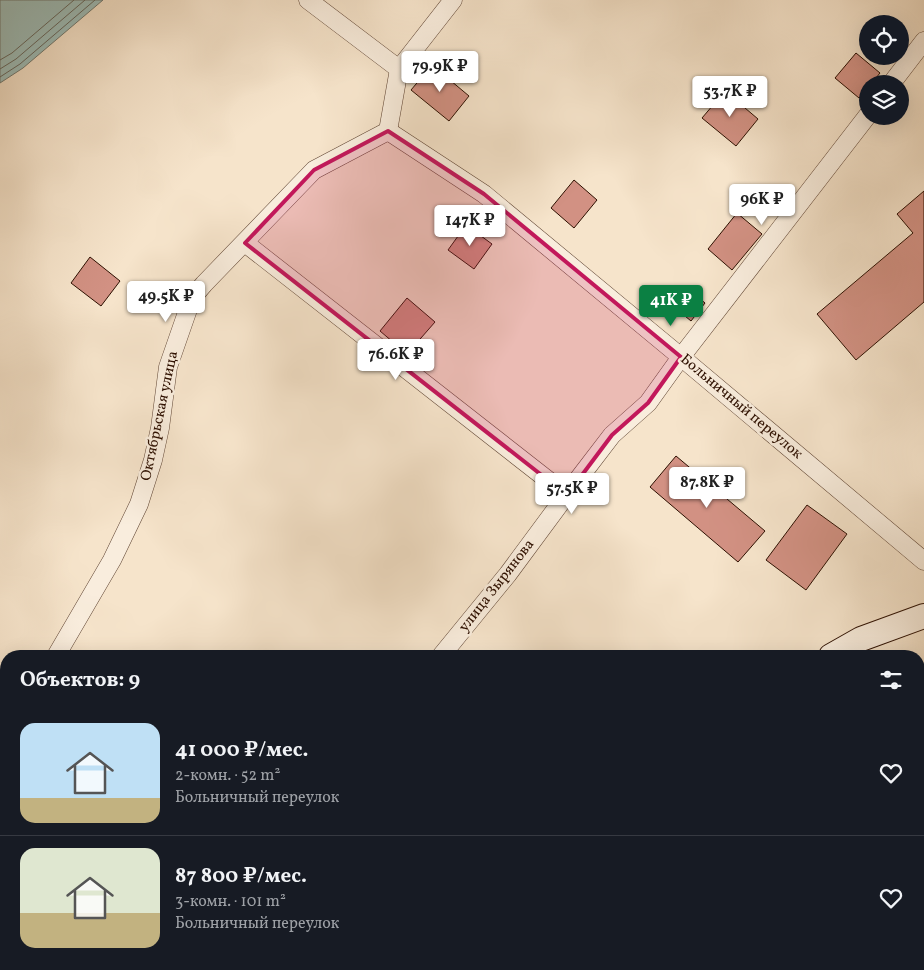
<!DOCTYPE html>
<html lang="ru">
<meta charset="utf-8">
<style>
:root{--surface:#171b24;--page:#242831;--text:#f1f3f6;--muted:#9ea1a6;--line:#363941;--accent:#0b8043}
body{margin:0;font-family:Vollkorn,serif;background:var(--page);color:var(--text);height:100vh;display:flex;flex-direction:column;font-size:19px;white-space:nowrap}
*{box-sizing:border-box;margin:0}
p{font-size:16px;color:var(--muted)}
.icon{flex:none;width:28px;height:28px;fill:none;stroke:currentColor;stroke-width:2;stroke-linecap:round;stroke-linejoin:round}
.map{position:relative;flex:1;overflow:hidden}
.sheet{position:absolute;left:0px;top:650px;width:925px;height:320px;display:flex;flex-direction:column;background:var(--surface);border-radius:20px 20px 0 0;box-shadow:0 5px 20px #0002}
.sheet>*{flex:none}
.fabs{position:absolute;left:859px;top:15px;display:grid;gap:10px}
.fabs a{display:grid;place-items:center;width:50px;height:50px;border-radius:50%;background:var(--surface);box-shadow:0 5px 20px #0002;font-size:25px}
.price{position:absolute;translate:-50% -42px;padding:0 11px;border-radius:5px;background:#fff;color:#222;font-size:16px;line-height:32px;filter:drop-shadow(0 1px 2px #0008)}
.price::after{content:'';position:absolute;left:50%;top:30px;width:15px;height:11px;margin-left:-8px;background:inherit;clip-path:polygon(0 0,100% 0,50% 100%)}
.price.selected{background:var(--accent);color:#fff}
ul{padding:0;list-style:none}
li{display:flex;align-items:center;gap:15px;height:125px;padding:0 20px}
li+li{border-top:1px solid var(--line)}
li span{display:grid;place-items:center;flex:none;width:140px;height:100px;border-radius:15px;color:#555}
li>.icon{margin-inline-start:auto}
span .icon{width:60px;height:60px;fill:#fffc;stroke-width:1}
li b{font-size:21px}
h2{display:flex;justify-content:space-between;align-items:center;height:60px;padding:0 20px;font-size:21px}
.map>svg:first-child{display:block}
.water{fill:#9dbeba;stroke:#707870}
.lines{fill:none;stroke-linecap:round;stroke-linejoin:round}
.shore{stroke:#65665d;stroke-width:1}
.building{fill:#d29183;stroke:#2d0f00}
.lane-casing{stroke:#5f4433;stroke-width:11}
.street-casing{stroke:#5f4433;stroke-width:19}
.secondary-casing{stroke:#2d0f00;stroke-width:26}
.lane{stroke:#f9eddd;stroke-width:9}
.street{stroke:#f9eddd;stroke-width:18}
.secondary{stroke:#f9eddd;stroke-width:24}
.marked{fill:#c2185b;fill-opacity:0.2;stroke:#c2185b;stroke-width:4;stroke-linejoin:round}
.labels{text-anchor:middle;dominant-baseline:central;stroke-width:5;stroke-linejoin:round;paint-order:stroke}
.street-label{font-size:15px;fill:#2d0f00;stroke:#f9eddd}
</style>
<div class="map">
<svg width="924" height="970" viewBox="0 0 924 970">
<rect width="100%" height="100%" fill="#f6e4cb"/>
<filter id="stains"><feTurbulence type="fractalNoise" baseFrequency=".004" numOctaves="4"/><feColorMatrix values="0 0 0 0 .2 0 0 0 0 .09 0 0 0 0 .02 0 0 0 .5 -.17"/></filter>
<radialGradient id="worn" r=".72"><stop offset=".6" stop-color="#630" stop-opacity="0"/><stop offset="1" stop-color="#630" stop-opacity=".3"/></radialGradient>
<path class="water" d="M0 0H103L23 68 0 83Z"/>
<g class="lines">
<g class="shore">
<path d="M0 60 12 53 74 0"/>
<path d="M0 69 16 59 85 0"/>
<path d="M0 77 20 64 95 0"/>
</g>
</g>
<g class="building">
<path d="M856 53 880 73 871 84H868V88L859 98 835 78Z"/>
<path d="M432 65 469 96 449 121 411 90Z"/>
<path d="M725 91 758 119 736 146 702 118Z"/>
<path d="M574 180 597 200 574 228 551 208Z"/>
<path d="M924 191V302L856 360 817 314 913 233 897 214Z"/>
<path d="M737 213 762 234 732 270 708 249Z"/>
<path d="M466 225 492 244 474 269 448 250Z"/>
<path d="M90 257 120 281 101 306 71 283Z"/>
<path d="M688 289 705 303 691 321 673 306Z"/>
<path d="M407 298 435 322 407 354 380 331Z"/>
<path d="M676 456 765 531 738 562 650 487Z"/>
<path d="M807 505 847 534 806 590 766 560Z"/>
<path d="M924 883V966L921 970 913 964H919V891Z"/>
<path d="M129 964H155L150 970H137Z"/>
<path d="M775 964H792L800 970H770Z"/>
</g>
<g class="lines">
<defs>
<g id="lane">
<path d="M850 964 854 970"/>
<path d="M832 970 835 964"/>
</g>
<g id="street">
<path d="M308 0 399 69"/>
<path d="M891 84 924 41"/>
<path d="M388 131 484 194 681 357 924 561"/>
<path d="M245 243 567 495"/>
<path d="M56 656 112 560 139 504 153 460 160 428 168 367 192 298 204 284 314 170 388 131 399 69 453 0"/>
<path d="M441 656 508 574 576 482 612 435 648 403 681 357 868 115"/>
<path d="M0 729 6 722"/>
<path d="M185 970 190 964"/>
</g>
<g id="secondary">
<path d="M831 656 861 639 924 616"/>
<path d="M593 970 597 964"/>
</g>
</defs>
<use href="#lane" class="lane-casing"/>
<use href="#street" class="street-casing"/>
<use href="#secondary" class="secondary-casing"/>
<use href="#lane" class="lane"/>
<use href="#street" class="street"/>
<use href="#secondary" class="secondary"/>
</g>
<path class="marked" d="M388 131 484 194 681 357 648 403 612 435 567 495 245 243 314 170Z"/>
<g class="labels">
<g class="street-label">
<text transform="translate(741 407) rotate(40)">Больничный переулок</text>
<text transform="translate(160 416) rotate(-78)">Октябрьская улица</text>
<text transform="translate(497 586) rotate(-52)">улица Зырянова</text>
</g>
</g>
<rect width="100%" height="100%" filter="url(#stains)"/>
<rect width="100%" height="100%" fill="url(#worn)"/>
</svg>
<div class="fabs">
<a><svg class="icon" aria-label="locate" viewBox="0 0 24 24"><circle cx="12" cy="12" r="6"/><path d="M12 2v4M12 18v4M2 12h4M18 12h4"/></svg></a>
<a><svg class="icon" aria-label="layers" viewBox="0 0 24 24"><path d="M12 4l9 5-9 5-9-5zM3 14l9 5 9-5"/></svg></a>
</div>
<b class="price" style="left:440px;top:93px">79.9K ₽</b>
<b class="price" style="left:730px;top:118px">53.7K ₽</b>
<b class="price" style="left:762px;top:226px">96K ₽</b>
<b class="price" style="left:470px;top:247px">147K ₽</b>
<b class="price" style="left:166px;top:323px">49.5K ₽</b>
<b class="price selected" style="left:671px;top:327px">41K ₽</b>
<b class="price" style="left:396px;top:381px">76.6K ₽</b>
<b class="price" style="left:707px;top:509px">87.8K ₽</b>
<b class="price" style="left:572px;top:515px">57.5K ₽</b>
<section class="sheet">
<h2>Объектов: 9<svg class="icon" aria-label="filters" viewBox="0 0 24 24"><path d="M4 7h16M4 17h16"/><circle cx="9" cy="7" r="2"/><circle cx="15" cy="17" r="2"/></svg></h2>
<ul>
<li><span style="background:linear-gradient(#bfe0f5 75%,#c2b280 0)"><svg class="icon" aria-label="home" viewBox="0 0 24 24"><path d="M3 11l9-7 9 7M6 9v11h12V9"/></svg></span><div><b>41 000 ₽/мес.</b><p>2-комн. · 52 m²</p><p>Больничный переулок</p></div><svg class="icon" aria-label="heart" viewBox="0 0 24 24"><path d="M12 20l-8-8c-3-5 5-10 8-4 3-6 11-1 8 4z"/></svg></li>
<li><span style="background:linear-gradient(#dfe7d0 65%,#c2b280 0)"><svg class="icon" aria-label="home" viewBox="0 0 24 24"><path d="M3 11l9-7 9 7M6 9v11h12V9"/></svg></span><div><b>87 800 ₽/мес.</b><p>3-комн. · 101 m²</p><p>Больничный переулок</p></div><svg class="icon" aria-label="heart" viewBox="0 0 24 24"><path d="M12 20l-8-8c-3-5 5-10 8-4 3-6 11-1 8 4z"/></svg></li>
</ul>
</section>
</div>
